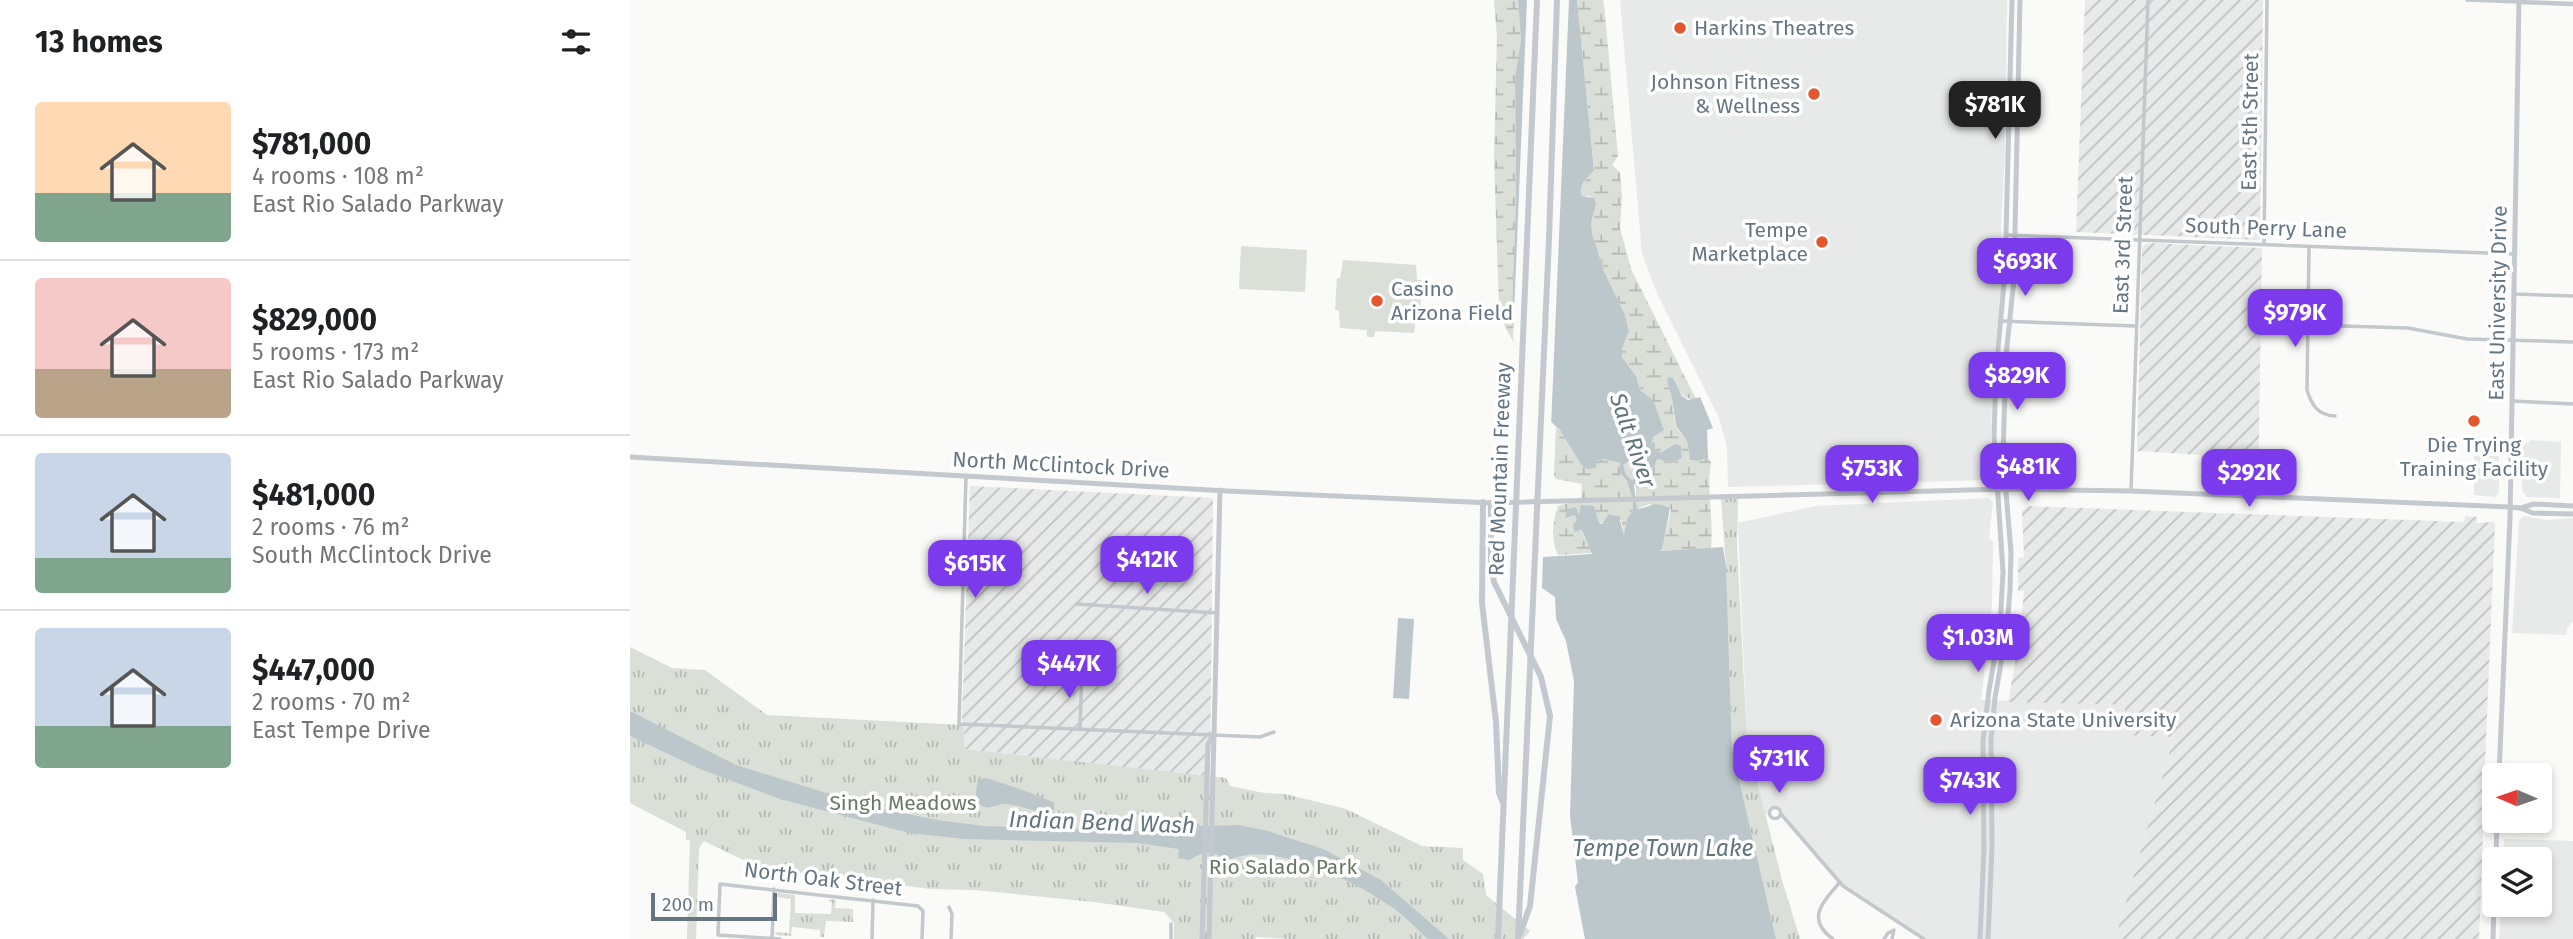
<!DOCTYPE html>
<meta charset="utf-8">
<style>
:root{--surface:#fff;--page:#f6f6f6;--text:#202124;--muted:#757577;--line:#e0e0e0;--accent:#7c3aed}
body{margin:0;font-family:"Fira Sans",sans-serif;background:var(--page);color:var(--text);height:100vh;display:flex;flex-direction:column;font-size:26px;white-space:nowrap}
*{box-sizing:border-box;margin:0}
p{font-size:23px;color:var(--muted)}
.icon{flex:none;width:38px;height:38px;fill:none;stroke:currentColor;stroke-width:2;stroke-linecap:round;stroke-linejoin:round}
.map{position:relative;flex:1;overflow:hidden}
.sheet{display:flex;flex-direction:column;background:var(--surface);width:630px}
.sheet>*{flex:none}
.needle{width:46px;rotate:272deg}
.tools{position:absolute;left:1852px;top:763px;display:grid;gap:14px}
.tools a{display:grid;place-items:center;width:70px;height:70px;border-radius:7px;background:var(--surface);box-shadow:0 4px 10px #0003;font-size:35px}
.scale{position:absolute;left:21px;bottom:18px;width:126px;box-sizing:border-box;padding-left:7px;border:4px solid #657683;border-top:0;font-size:19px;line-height:24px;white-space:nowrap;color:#657683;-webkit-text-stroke:5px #fff;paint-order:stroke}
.price{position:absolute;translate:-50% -60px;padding:0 16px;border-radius:14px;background:var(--accent);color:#fff;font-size:23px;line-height:46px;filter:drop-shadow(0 2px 4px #0008)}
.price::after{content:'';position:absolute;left:50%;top:42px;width:21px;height:16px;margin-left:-10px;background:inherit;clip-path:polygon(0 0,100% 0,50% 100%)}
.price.on{background:#222;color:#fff}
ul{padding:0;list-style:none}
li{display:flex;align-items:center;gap:21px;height:175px;padding:0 35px}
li+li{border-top:2px solid var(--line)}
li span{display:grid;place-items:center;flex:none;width:196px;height:140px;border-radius:7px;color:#555}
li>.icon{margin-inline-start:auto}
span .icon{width:84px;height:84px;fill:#fffc;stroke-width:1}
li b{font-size:30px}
h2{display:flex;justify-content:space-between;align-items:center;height:84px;padding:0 35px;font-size:30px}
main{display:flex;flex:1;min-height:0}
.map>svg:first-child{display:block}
.built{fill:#e8e9e9}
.industrial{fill:url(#industrial-furrows)}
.wetland{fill:url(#wetland-marsh)}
.park{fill:url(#park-tufts)}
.garden{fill:#dadfd7}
.water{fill:#bbc7cb}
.pier{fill:#fafaf8}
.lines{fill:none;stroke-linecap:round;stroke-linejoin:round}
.minor{stroke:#c3c8cc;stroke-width:3.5}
.tertiary{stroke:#c3c8cc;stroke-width:4.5}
.secondary{stroke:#c3c9ce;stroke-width:5}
.primary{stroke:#c3c9ce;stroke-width:5}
.motorway{stroke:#c3c9ce;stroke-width:6}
.poi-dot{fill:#e4572e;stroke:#fff;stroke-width:2.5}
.labels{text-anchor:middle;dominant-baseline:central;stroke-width:7;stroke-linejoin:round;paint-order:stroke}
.poi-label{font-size:21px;fill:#657683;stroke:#fff;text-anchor:start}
.street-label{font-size:21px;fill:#657683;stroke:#fff}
.park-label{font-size:21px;fill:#687a64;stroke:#fff}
.water-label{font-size:23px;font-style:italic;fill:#60757c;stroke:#fff}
</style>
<main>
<section class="sheet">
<h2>13 homes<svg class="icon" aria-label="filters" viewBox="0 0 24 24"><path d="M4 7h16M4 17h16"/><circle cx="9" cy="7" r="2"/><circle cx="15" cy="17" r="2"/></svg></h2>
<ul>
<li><span style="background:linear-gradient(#ffd9b3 65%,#7fa58c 0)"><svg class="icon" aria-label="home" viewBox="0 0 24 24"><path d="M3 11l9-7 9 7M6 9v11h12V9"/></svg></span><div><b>$781,000</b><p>4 rooms · 108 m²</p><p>East Rio Salado Parkway</p></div></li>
<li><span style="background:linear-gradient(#f6c9c9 65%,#b9a48a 0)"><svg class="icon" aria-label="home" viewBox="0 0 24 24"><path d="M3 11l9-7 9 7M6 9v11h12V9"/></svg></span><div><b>$829,000</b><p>5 rooms · 173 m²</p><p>East Rio Salado Parkway</p></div></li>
<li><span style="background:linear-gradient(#c9d6e8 75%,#7fa58c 0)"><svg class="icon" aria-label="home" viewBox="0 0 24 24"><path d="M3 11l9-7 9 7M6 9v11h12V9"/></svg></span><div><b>$481,000</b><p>2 rooms · 76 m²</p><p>South McClintock Drive</p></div></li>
<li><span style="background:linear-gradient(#c9d6e8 70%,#7fa58c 0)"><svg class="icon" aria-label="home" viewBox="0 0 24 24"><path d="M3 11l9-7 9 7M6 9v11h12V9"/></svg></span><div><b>$447,000</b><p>2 rooms · 70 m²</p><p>East Tempe Drive</p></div></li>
</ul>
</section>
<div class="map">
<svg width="1943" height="939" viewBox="0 0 1943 939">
<defs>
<pattern id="industrial-furrows" width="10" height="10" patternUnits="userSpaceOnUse" patternTransform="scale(1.75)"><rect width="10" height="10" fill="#e8e9e9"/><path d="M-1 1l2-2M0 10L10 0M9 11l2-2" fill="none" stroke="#c0c1c2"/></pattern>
<pattern id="wetland-marsh" width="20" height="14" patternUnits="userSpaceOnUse" patternTransform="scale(1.75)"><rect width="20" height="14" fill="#dadfd7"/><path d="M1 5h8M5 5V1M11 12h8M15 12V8" fill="none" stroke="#b4b9b4"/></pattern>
<pattern id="park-tufts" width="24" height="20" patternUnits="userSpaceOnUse" patternTransform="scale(1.75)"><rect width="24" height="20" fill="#dadfd7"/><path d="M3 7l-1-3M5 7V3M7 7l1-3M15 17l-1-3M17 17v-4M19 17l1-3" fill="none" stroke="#b4b9b4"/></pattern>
</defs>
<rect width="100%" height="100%" fill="#fafaf8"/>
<g class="built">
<path d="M990 0H1377L1375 153 1371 228 1373 246 1370 274 1372 283 1364 356 1359 480 1098 487 1097 447 1089 418 1026 291 1012 253Z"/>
<path d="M1901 440 1931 442 1930 498 1897 497 1892 491 1893 446Z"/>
<path d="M1844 456H1869V491L1865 497 1844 495Z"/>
<path d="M1359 498 1363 502 1359 538 1363 542 1362 604 1351 700 1496 705 1544 737 1485 939H1294L1213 886 1151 814 1149 808H1143L1140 814 1135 815 1117 742 1108 523 1186 506Z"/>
<path d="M1893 516 1917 520 1943 518V621L1937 628 1936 635 1882 633 1889 520Z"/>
<path d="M1874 839 1943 841V939H1869L1871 905H1909V859H1873Z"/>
</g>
<g class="industrial">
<path d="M1455 0H1633L1630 240 1446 232Z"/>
<path d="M1517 243 1632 248 1628 488 1571 485V455L1507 451 1512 247Z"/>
<path d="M340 486 583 498 580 777 335 749 332 718Z"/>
<path d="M1398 506 1586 513 1587 515 1590 513 1834 522 1835 516 1847 517V523L1863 522 1865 524 1855 763 1859 768V774L1855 779 1849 939H1485L1544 737 1495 735V705L1378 702 1388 646 1391 645V641H1389L1394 591H1388V558L1394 557 1392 511Z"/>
</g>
<g class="wetland">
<path d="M864 0H888L891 40 885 77 886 198 882 309 888 350 875 327 869 307 864 159 867 37Z"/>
<path d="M947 0H973L974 4 988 156 982 165 990 172 992 195 990 228 1001 269 1066 399C1052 400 1049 390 1043 378L1037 381 1042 398 1045 426 1057 441 1060 460 1067 461 1078 458 1081 462C1076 491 1084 519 1081 548L1029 551 1033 546 1041 510 1040 508 1019 504 1007 509C1005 495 1007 483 1005 470L1006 478 1002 480 996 475 992 464 999 461 1003 453 1042 463 1052 458 1051 446 1045 444 1032 452 1027 451 1022 443 1023 400 1010 390 1006 376 992 357V349L999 331 995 315 974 271 962 233 961 223 966 204 960 196H951C948 186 958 177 964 169Z"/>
<path d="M926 427 966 461 974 459 990 463V474L997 481 1003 501V511L997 518 994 535 991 520 969 523 964 506 949 515 948 511 937 509 940 517 942 515H946L949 530 953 532 962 553 928 555C921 540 922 522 928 506L951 499 952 484 926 479 924 476Z"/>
</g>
<g class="park">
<path d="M1091 499H1108L1107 545 1117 742 1152 880 1170 939H1146L1102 749 1096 566Z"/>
<path d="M0 647 42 668 75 670 137 715 333 725 335 749 596 778 600 786 634 793 655 794 716 809 792 846 833 848V860L853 874 856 895 900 931 893 939H660L626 937 625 939H544V923L534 912 464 902 345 890 301 889 130 868 74 841 69 848 66 939H57L60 840H56V832L0 803Z"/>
<path d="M148 893 165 895V913L201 914 202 902 199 901V899L206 900 205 908 223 909V922L196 921 194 937H190V930L162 927 161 936 146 935 145 932 159 933 161 899 146 897Z"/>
</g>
<g class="garden">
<path d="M611 246 677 250 675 292 609 289Z"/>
<path d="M713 260 786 265 787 280H792L790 315H786L784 333 745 331 744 337H737V330L710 328 709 311 705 310C706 298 706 290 707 278H710Z"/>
</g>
<g class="water">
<path d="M888 0H947L964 170C958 177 947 186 952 196L964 198 966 204 961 223 962 233 974 271 995 315 999 331 992 349V357L1006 376 1010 390 1023 400 1034 430 1023 437 1022 443 1027 451 1032 452 1045 444 1051 446 1052 458 1042 463 1027 459 1024 467H1021L1003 453 999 461 993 465 996 475 1002 480 1006 478V467L1013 474 1004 486 1007 509C1023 507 1020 500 1040 508L1033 546 1030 551 1093 547 1096 566 1102 749 1146 939H955L945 887 948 882 940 816 944 681 936 641 926 619 925 597 912 588 913 557 962 554 953 532 951 530 944 532 943 525 947 520 945 515 935 518 937 509 946 507 949 515 951 505 964 506 969 523 972 524 979 514 989 517 994 535 997 518 1003 511V501L997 481 989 472 990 463 974 459 966 461V468L957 469 951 464 930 430 906 408 888 351 882 310 886 198 885 77 891 40Z"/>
<path d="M1039 377 1043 378 1052 396 1058 400 1070 397 1083 428 1077 430 1078 458 1067 461 1060 460 1057 441 1046 426 1042 398 1037 381Z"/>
<path d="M768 618 784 619 779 699 763 698Z"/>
<path d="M0 711 106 765 238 806 307 820 354 826 533 832 550 831 549 823 564 821 571 826 609 825 638 831 693 849 751 880 819 939H798C785 927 772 913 757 904 720 879 641 840 599 860 583 852 575 849 560 860L548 858 549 849 508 843 336 839 279 833 150 799 70 769 0 736Z"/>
<path d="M354 778C360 778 419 799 424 803V810C408 816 391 804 374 804 367 804 359 810 352 806 343 800 346 788 349 780Z"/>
</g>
<path class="pier" d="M897 0H939L921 427 902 409 883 338Z"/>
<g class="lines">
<g class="minor">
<path d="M1837 0 1889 2"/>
<path d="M1377 235 1885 254"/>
<path d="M1634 243 1637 0"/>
<path d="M1679 247 1677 390C1682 406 1688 415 1705 416"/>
<path d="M1884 294 1943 296"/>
<path d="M1371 321 1505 326"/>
<path d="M1679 325 1778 328 1837 339 1943 342"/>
<path d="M1882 401 1943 404"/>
<path d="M336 476 329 724 630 737 644 732"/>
<path d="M1501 491 1518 0"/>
<path d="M447 604 586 613"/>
<path d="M450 728 452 671"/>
<circle cx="1145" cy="813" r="5.5"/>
<path d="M1151 814 1213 886 1294 939"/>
<path d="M319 907 322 914 321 939"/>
<path d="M142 939 144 889"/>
<path d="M150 939 88 935 90 884 288 906 293 911 292 939"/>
<path d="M242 939 243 900"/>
<path d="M541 939V924"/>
<path d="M1203 939C1175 919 1193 902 1210 882"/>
<path d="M1254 939 1258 933 1264 930 1262 939"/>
</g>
<path class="tertiary" d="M1889 2 1943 4"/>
<g class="secondary">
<path d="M861 503 1376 489 1501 491 1880 507 1890 508 1903 513 1943 514"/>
<path d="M1891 508 1904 504 1943 506"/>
<path d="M1869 775 1880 518 1889 0"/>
<path d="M1866 859 1867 821"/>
<path d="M1350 939 1354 848 1353 741 1359 690 1370 627 1373 572 1364 436 1366 370 1375 273 1382 0"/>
<path d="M1358 939 1362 847 1361 740 1365 698 1377 628 1380 590 1381 552 1373 456 1376 356 1384 279 1390 0"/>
<path d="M1863 939 1864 905"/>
</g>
<g class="primary">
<path d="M0 457 597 491 861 503"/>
<path d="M572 939 578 745 582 736"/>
<path d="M579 939 590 490"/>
</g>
<g class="motorway">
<path d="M853 502 852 603 866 722 869 793 873 803"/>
<path d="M861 503V563L864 582 911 677 920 716 900 906 890 934"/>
<path d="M868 939 907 0"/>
<path d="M888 939 919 239 927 0"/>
</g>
</g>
<g class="poi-dot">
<circle cx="1050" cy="28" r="7"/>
<circle cx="1184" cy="94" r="7"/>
<circle cx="1192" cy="242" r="7"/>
<circle cx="747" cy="301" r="7"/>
<circle cx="1844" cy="421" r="7"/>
<circle cx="1306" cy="720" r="7"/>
</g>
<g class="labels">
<g class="poi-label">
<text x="1064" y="28">Harkins Theatres</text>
<text x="1170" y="82" text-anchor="end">Johnson Fitness<tspan x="1170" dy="24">&amp; Wellness</tspan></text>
<text x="1178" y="230" text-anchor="end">Tempe<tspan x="1178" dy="24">Marketplace</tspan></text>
<text x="761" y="289">Casino<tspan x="761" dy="24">Arizona Field</tspan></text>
<text x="1844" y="445" text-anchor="middle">Die Trying<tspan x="1844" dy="24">Training Facility</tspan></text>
<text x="1320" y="720">Arizona State University</text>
</g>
<g class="street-label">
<text transform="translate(1620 122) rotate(-89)">East 5th Street</text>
<text transform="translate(1636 228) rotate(2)">South Perry Lane</text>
<text transform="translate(1493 245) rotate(-88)">East 3rd Street</text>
<text transform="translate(1868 303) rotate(-89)">East University Drive</text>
<text transform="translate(431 465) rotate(3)">North McClintock Drive</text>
<text transform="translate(870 469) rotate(-88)">Red Mountain Freeway</text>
<text transform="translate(193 879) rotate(7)">North Oak Street</text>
</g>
<g class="park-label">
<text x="273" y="803">Singh Meadows</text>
<text x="653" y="867">Rio Salado Park</text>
</g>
<g class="water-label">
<text transform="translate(1003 440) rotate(71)">Salt River</text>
<text transform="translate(472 822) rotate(2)">Indian Bend Wash</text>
<text x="1033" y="848">Tempe Town Lake</text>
</g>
</g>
</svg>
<div class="tools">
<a><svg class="needle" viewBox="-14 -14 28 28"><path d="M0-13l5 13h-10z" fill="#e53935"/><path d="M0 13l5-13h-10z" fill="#757577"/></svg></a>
<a><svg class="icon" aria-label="layers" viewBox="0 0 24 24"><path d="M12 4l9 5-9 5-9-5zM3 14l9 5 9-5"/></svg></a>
</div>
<div class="scale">200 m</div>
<b class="price on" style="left:1365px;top:141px">$781K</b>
<b class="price" style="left:1395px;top:298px">$693K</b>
<b class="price" style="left:1665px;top:349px">$979K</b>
<b class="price" style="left:1387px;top:412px">$829K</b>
<b class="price" style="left:1398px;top:503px">$481K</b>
<b class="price" style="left:1242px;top:505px">$753K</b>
<b class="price" style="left:1619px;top:509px">$292K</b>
<b class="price" style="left:517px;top:596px">$412K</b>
<b class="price" style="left:345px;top:600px">$615K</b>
<b class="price" style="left:1348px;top:674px">$1.03M</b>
<b class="price" style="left:439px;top:700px">$447K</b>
<b class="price" style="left:1149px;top:795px">$731K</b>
<b class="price" style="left:1340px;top:817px">$743K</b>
</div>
</main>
